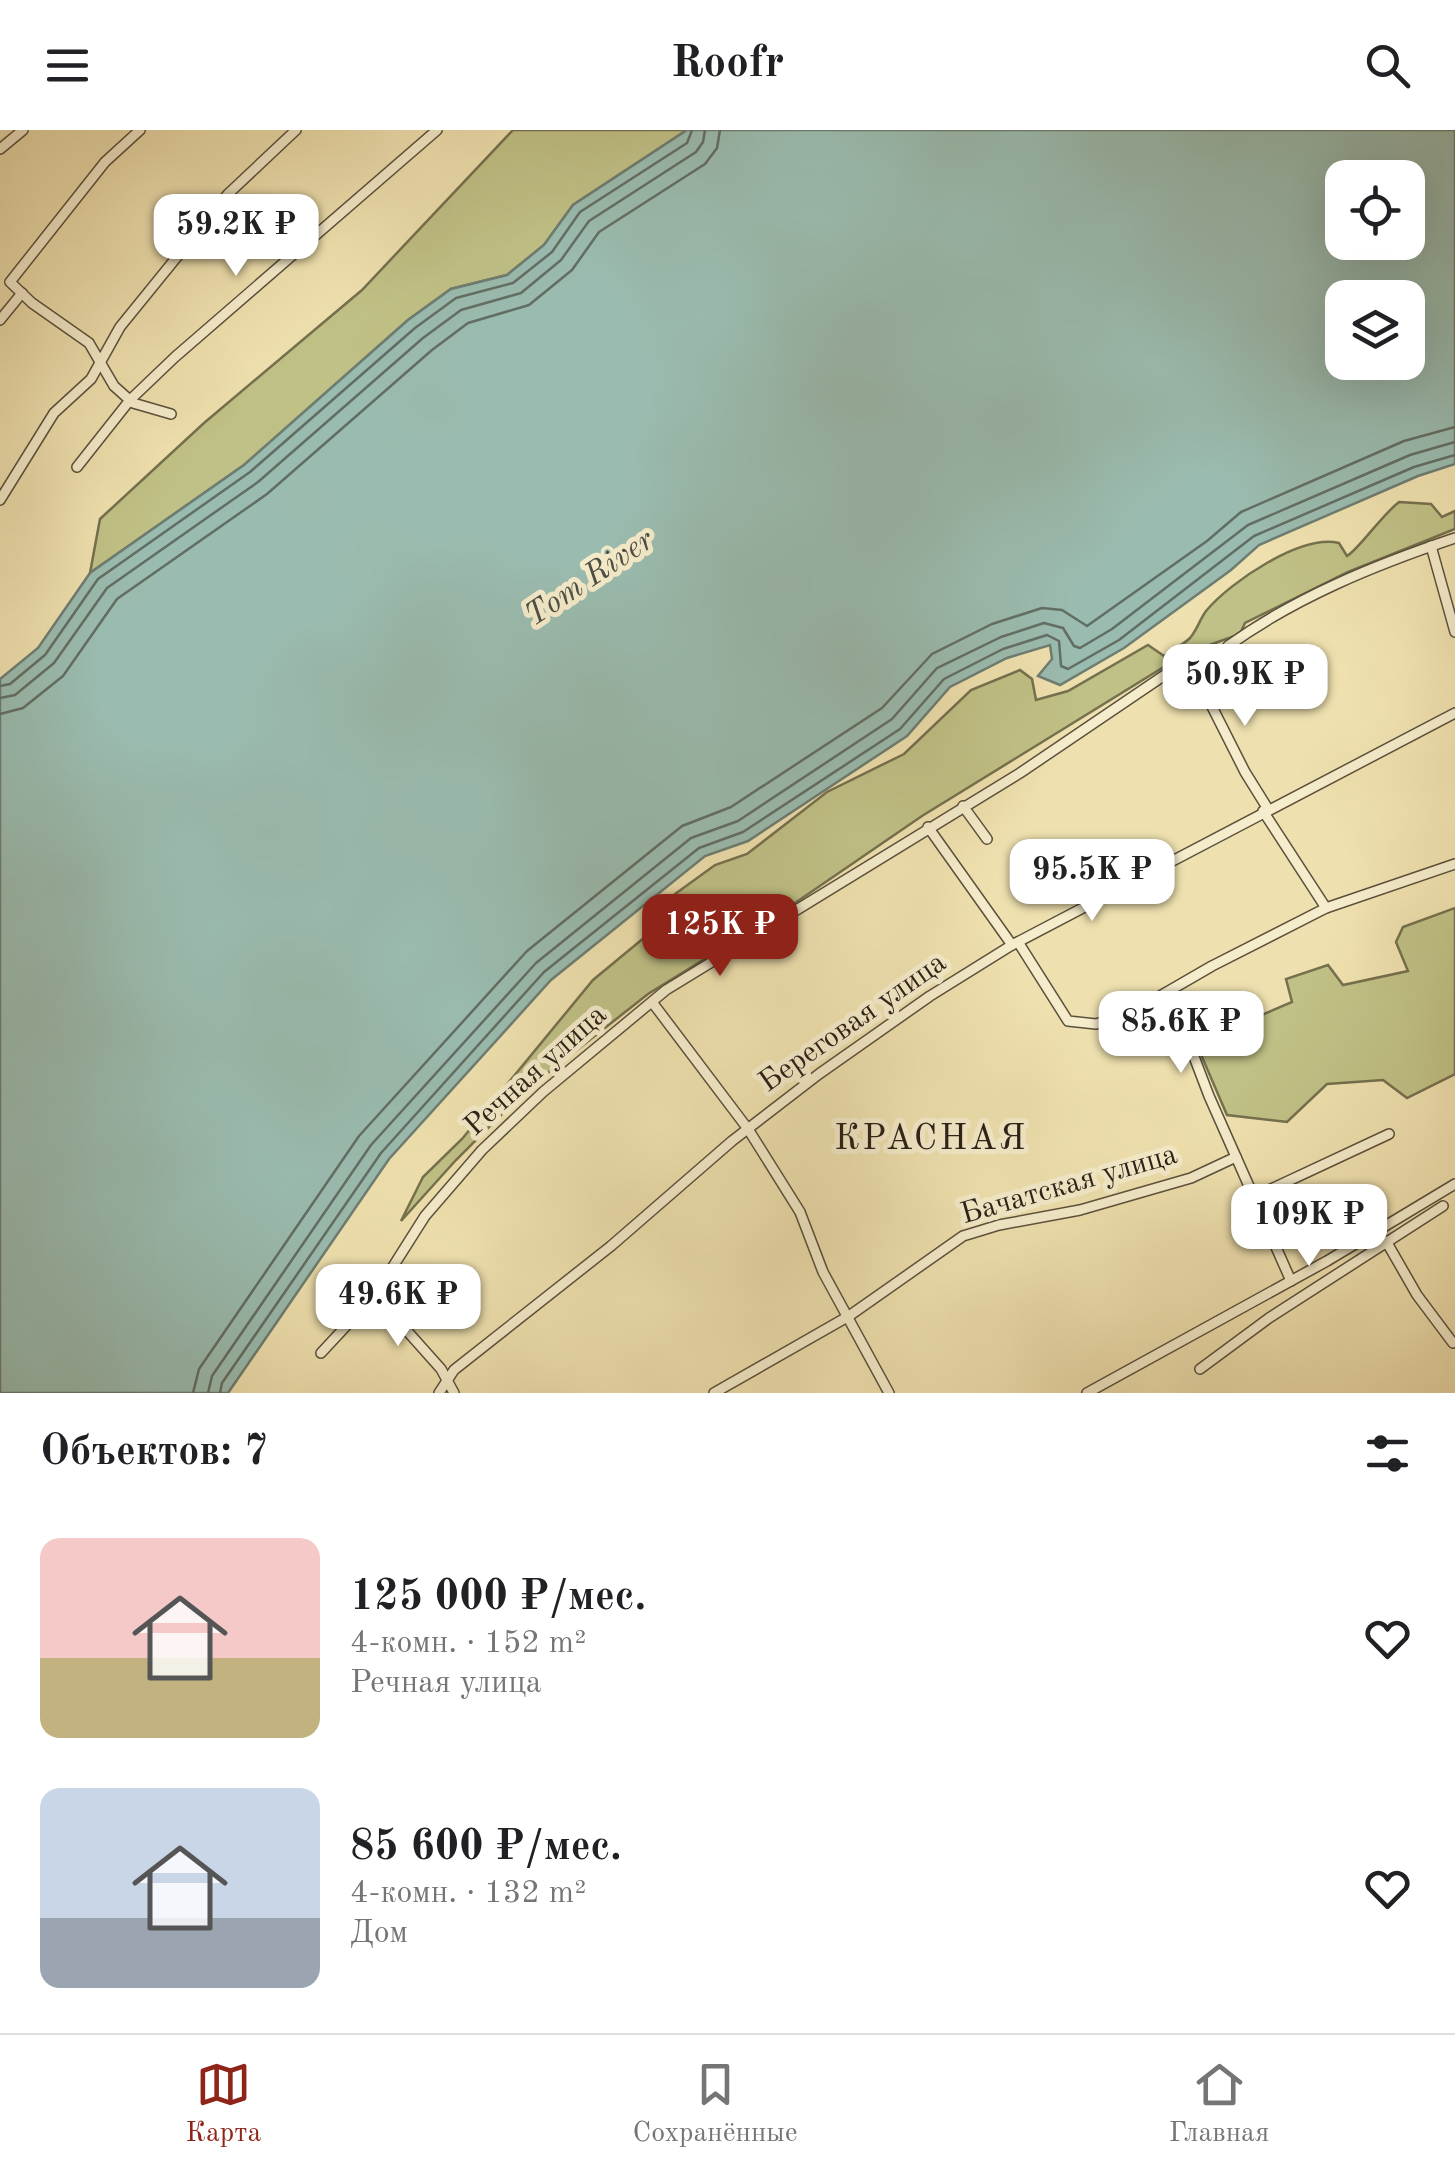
<!DOCTYPE html>
<html lang="ru">
<meta charset="utf-8">
<style>
:root{--surface:#fff;--page:#f6f6f6;--text:#202124;--muted:#757577;--line:#e0e0e0;--accent:#8f2418}
body{margin:0;font-family:"Old Standard TT",serif;background:var(--page);color:var(--text);height:100vh;display:flex;flex-direction:column;font-size:38px;white-space:nowrap}
*{box-sizing:border-box;margin:0}
p{font-size:32px;color:var(--muted)}
.icon{flex:none;width:55px;height:55px;fill:none;stroke:currentColor;stroke-width:2;stroke-linecap:round;stroke-linejoin:round}
.map{position:relative;height:1263px;overflow:hidden}
.panel{display:flex;flex-direction:column;background:var(--surface);flex:1}
.panel>*{flex:none}
.controls{position:absolute;left:1325px;top:30px;display:grid;gap:20px}
.controls a{display:grid;place-items:center;width:100px;height:100px;border-radius:20px;background:var(--surface);box-shadow:0 10px 40px #0002;font-size:50px}
.price{position:absolute;translate:-50% -85px;padding:0 22px;border-radius:20px;background:#fff;color:#222;font-size:32px;line-height:65px;filter:drop-shadow(0 2px 5px #0008)}
.price::after{content:'';position:absolute;left:50%;top:60px;width:30px;height:22px;margin-left:-15px;background:inherit;clip-path:polygon(0 0,100% 0,50% 100%)}
.price.current{background:var(--accent);color:#fff}
ul{padding:0;list-style:none}
li{display:flex;align-items:center;gap:30px;height:250px;padding:0 40px}
li span{display:grid;place-items:center;flex:none;width:280px;height:200px;border-radius:20px;color:#555}
li>.icon{margin-inline-start:auto}
span .icon{width:120px;height:120px;fill:#fffc;stroke-width:1}
li b{font-size:42px}
h2{display:flex;justify-content:space-between;align-items:center;height:120px;padding:0 40px;font-size:42px}
header{display:flex;justify-content:space-between;align-items:center;height:130px;padding:0 40px;background:var(--surface);font-size:45px;font-weight:800}
.dock{display:flex;justify-content:space-around;align-items:center;height:140px;border-top:2px solid var(--line);background:var(--surface);font-size:28px;color:var(--muted)}
.dock a{display:grid;justify-items:center;gap:5px}
.dock .current{color:var(--accent)}
.map>svg:first-child{display:block}
.green{fill:#c0c186;stroke:#75704e;stroke-width:2.5}
.water{fill:#9abcb0;stroke:#6d7d72;stroke-width:2.5;fill-rule:evenodd}
.lines{fill:none;stroke-linecap:round;stroke-linejoin:round}
.shore{stroke:#626e63;stroke-width:2.5}
.minor-casing{stroke:#5b503c;stroke-width:12}
.minor{stroke:#f5eccb;stroke-width:9}
.labels{text-anchor:middle;dominant-baseline:central;stroke-width:10;stroke-linejoin:round;paint-order:stroke}
.street-label{font-size:30px;fill:#2a1f16;stroke:#f5eccb}
.water-label{font-size:32px;font-style:italic;fill:#4c4e44;stroke:#f5eccb}
.quarter-label{font-size:35px;letter-spacing:2.5px;fill:#2a1f16;stroke:#f5eccb}
</style>
<header><svg class="icon" aria-label="menu" viewBox="0 0 24 24"><path d="M4 6h16M4 12h16M4 18h16"/></svg>Roofr<svg class="icon" aria-label="search" viewBox="0 0 24 24"><circle cx="10" cy="10" r="6"/><path d="M15 15l6 6"/></svg></header>
<div class="map">
<svg width="1455" height="1263" viewBox="0 0 1455 1263">
<rect width="100%" height="100%" fill="#efe1af"/>
<filter id="stains"><feTurbulence type="fractalNoise" baseFrequency=".002" numOctaves="4"/><feColorMatrix values="0 0 0 0 .2 0 0 0 0 .09 0 0 0 0 .02 0 0 0 .5 -.17"/></filter>
<radialGradient id="worn" r=".72"><stop offset=".6" stop-color="#630" stop-opacity="0"/><stop offset="1" stop-color="#630" stop-opacity=".3"/></radialGradient>
<g class="green">
<path d="M513 0H687L573 75 544 115 507 145 451 159 408 190 244 335 90 443 100 389 204 293 362 160Z"/>
<path d="M1399 372 1431 374 1442 387 1455 381V399L1348 442 1245 493 1240 504 1185 524 922 686 795 773 648 864 526 960 456 1030 401 1091 423 1047 462 1009 593 850 645 807 653 780 715 735 747 724 827 662 904 624 971 560 1020 540 1032 549 1036 570 1068 561 1148 515 1164 526C1172 520 1183 515 1190 508 1197 500 1200 489 1206 481 1230 452 1301 404 1339 413L1347 426C1358 420 1382 385 1399 372Z"/>
<path d="M1455 778V944L1407 968 1383 950 1327 954 1287 992 1227 985 1196 913 1292 872 1286 849 1328 835 1343 855 1408 841 1396 812 1403 797Z"/>
</g>
<path class="water" d="M687 0H1455V334L1418 346 1259 415 1231 440 1124 518 1060 555 1038 546 1052 529 1050 515 1007 528 950 557 907 606 748 711 705 726 551 850 389 1029 228 1263H0V549L38 518 90 443 244 335 408 190 451 159 507 145 544 115 573 75ZM1342 48H1408V112H1342ZM1342 168H1408V232H1342Z"/>
<g class="lines">
<g class="shore">
<path d="M0 556 10 554 45 525 98 449 250 342 415 198 456 168 513 153 552 122 580 82 687 13 692 0"/>
<path d="M0 568 15 565 54 533 107 458 258 352 423 208 461 180 521 163 561 130 589 91 696 22 703 12 705 0"/>
<path d="M0 584 23 578 63 546 117 469 267 364 432 220 468 193 529 175 572 140 599 102 705 34 717 18 720 0"/>
<path d="M193 1263 199 1239 359 1006 527 821 682 696 731 677 882 578 932 524 992 494 1042 478 1062 480 1087 496 1207 411 1241 382 1404 311 1455 297"/>
<path d="M208 1263 212 1246 371 1015 536 833 691 708 738 691 892 589 937 538 1001 507 1044 493 1063 498 1074 516 1080 518 1112 499 1248 395 1410 325 1455 312"/>
<path d="M220 1263 222 1253 381 1023 544 842 699 718 743 702 900 599 944 549 1003 519 1047 505 1059 511 1061 536 1068 539 1119 510 1254 406 1414 337 1455 325"/>
</g>
<defs>
<g id="minor">
<path d="M140 0 105 32 10 152 32 173 89 213 114 256 133 273 171 284"/>
<path d="M0 19 23 0"/>
<path d="M0 190 22 163"/>
<path d="M77 337 130 270 175 227 437 0"/>
<path d="M0 370 54 283 91 249 120 197 228 64 296 0"/>
<path d="M1431 416 1455 502"/>
<path d="M1228 516C1296 467 1375 435 1455 408"/>
<path d="M963 676 987 709"/>
<path d="M1263 681 1326 778"/>
<path d="M928 697 1012 815"/>
<path d="M1018 812 1068 891 1096 894 1129 884 1212 836 1326 778 1455 734"/>
<path d="M652 872 748 999 800 1082 823 1142 889 1263"/>
<path d="M1188 911 1209 966 1291 1151"/>
<path d="M1254 1067 1389 1004"/>
<path d="M1386 1111 1417 1165 1453 1213"/>
<path d="M375 1165 441 1239 454 1263"/>
<path d="M321 1223 375 1165 425 1086 482 1020 543 962 666 860 1020 643 1181 534 1192 537 1245 642 1268 679"/>
<path d="M1200 1239 1269 1188 1443 1076"/>
<path d="M439 1263 454 1240 611 1116 732 1011 819 944 930 866 1012 815 1455 583"/>
<path d="M714 1263 849 1186 963 1106 999 1095 1080 1080 1191 1048 1236 1027"/>
<path d="M1087 1263 1327 1131 1455 1054"/>
</g>
</defs>
<use href="#minor" class="minor-casing"/>
<use href="#minor" class="minor"/>
</g>
<g class="labels">
<g class="street-label">
<text transform="translate(853 893) rotate(-35)">Береговая улица</text>
<text transform="translate(536 941) rotate(-42)">Речная улица</text>
<text transform="translate(1069 1055) rotate(-16)">Бачатская улица</text>
</g>
<g class="water-label">
<text transform="translate(590 449) rotate(-34)">Tom River</text>
</g>
<g class="quarter-label">
<text x="931" y="1009">КРАСНАЯ</text>
</g>
</g>
<rect width="100%" height="100%" filter="url(#stains)"/>
<rect width="100%" height="100%" fill="url(#worn)"/>
</svg>
<div class="controls">
<a><svg class="icon" aria-label="locate" viewBox="0 0 24 24"><circle cx="12" cy="12" r="6"/><path d="M12 2v4M12 18v4M2 12h4M18 12h4"/></svg></a>
<a><svg class="icon" aria-label="layers" viewBox="0 0 24 24"><path d="M12 4l9 5-9 5-9-5zM3 14l9 5 9-5"/></svg></a>
</div>
<b class="price" style="left:236px;top:149px">59.2K ₽</b>
<b class="price" style="left:1245px;top:599px">50.9K ₽</b>
<b class="price" style="left:1092px;top:794px">95.5K ₽</b>
<b class="price current" style="left:720px;top:849px">125K ₽</b>
<b class="price" style="left:1181px;top:946px">85.6K ₽</b>
<b class="price" style="left:1309px;top:1139px">109K ₽</b>
<b class="price" style="left:398px;top:1219px">49.6K ₽</b>
</div>
<section class="panel">
<h2>Объектов: 7<svg class="icon" aria-label="filters" viewBox="0 0 24 24"><path d="M4 7h16M4 17h16"/><circle cx="9" cy="7" r="2"/><circle cx="15" cy="17" r="2"/></svg></h2>
<ul>
<li><span style="background:linear-gradient(#f6c9c9 60%,#c2b280 0)"><svg class="icon" aria-label="home" viewBox="0 0 24 24"><path d="M3 11l9-7 9 7M6 9v11h12V9"/></svg></span><div><b>125 000 ₽/мес.</b><p>4-комн. · 152 m²</p><p>Речная улица</p></div><svg class="icon" aria-label="heart" viewBox="0 0 24 24"><path d="M12 20l-8-8c-3-5 5-10 8-4 3-6 11-1 8 4z"/></svg></li>
<li><span style="background:linear-gradient(#c9d6e8 65%,#9aa5b1 0)"><svg class="icon" aria-label="home" viewBox="0 0 24 24"><path d="M3 11l9-7 9 7M6 9v11h12V9"/></svg></span><div><b>85 600 ₽/мес.</b><p>4-комн. · 132 m²</p><p>Дом</p></div><svg class="icon" aria-label="heart" viewBox="0 0 24 24"><path d="M12 20l-8-8c-3-5 5-10 8-4 3-6 11-1 8 4z"/></svg></li>
</ul>
</section>
<nav class="dock">
<a class="current"><svg class="icon" aria-label="map" viewBox="0 0 24 24"><path d="M3 6l6-2 6 2 6-2v14l-6 2-6-2-6 2zM9 4v14M15 6v14"/></svg>Карта</a>
<a><svg class="icon" aria-label="saved" viewBox="0 0 24 24"><path d="M7 4h10v16l-5-4-5 4z"/></svg>Сохранённые</a>
<a><svg class="icon" aria-label="home" viewBox="0 0 24 24"><path d="M3 11l9-7 9 7M6 9v11h12V9"/></svg>Главная</a>
</nav>
